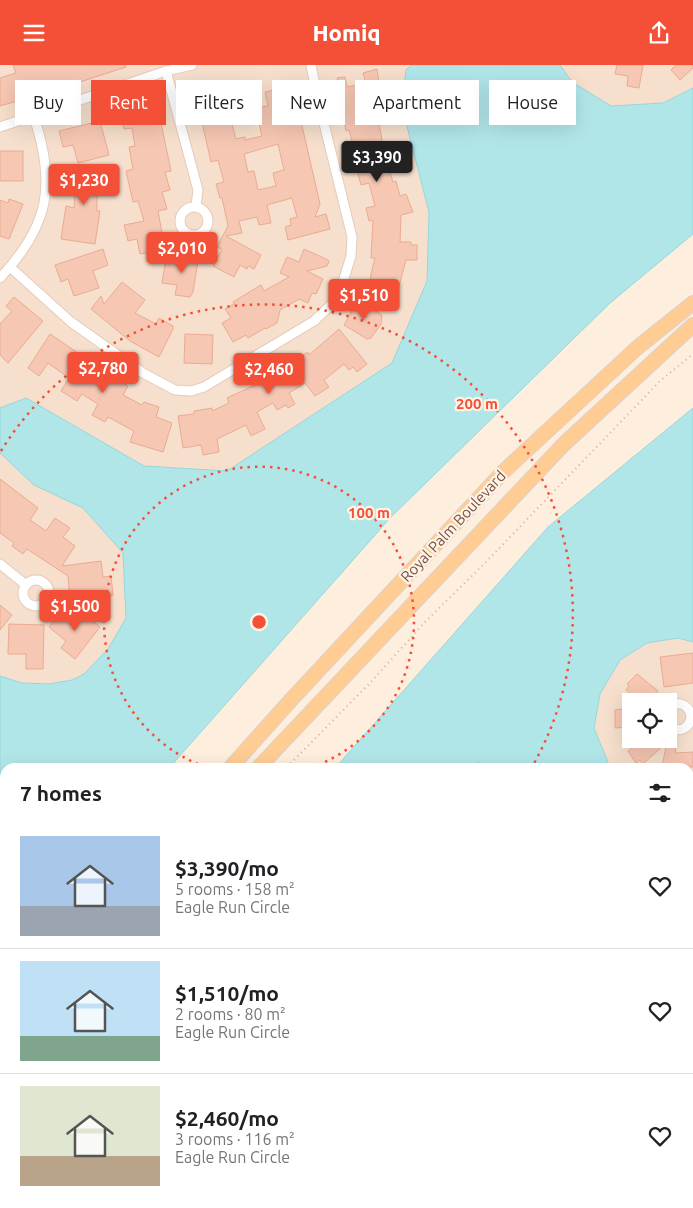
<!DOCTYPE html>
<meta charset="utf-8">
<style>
:root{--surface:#fff;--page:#f6f6f6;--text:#202124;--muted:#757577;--line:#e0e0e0;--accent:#f44f37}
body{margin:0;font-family:Ubuntu,sans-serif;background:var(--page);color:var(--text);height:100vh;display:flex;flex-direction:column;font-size:19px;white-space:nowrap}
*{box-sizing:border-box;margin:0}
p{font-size:16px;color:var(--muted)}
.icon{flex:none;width:28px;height:28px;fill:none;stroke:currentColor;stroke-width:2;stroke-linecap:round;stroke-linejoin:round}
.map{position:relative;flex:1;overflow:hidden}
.side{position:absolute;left:0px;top:698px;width:694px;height:446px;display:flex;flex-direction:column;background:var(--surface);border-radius:15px 15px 0 0;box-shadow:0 5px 20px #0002}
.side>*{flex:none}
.hud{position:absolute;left:15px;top:15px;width:664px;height:45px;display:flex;gap:10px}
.controls{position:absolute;left:622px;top:628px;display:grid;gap:10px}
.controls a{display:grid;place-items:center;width:55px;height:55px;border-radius:0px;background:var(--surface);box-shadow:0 5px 20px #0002;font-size:25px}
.price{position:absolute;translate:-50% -42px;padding:0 11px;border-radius:5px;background:var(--accent);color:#fff;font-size:16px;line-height:32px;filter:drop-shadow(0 1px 2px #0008)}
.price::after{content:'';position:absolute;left:50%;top:30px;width:15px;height:11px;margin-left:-8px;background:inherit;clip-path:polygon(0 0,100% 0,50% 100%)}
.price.selected{background:#222;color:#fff}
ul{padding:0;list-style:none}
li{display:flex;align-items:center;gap:15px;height:125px;padding:0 20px}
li+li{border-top:1px solid var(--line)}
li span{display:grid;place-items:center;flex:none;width:140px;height:100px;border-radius:0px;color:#555}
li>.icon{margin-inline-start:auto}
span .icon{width:60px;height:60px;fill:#fffc;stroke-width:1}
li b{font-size:21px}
h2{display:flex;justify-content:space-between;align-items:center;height:60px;padding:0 20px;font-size:21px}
.chip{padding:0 18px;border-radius:0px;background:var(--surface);box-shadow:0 5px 20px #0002;font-size:18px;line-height:45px}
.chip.selected{background:var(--accent);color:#fff}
header{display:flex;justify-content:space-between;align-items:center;height:65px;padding:0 20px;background:var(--accent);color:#fff;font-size:22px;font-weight:800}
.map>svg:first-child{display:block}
.residential{fill:#f6dfcc;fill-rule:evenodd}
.green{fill:#d4ecbc}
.water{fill:#b1e6e9;stroke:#96d7db}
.building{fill:#f6c7b3;stroke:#eaab92;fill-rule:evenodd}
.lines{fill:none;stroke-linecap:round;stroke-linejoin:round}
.street-casing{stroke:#e5cbbc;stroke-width:11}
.secondary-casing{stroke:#eacbb9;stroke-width:15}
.primary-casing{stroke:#dbd2ce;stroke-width:16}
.path{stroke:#daaa97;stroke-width:2;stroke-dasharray:1 4;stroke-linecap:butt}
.street{stroke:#fff;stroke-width:9}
.secondary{stroke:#fff;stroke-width:12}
.primary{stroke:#ffcd94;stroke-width:14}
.ring{fill:none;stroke:#f44f37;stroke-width:2.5;stroke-dasharray:2.5 5}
.labels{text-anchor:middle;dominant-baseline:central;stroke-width:4.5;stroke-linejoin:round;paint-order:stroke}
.street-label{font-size:15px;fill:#765144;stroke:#fff3e6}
.centre{fill:#f44f37;stroke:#fff3e6;stroke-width:2.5}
.ring-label{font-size:15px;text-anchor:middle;font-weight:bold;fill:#f44f37;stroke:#fff3e6;stroke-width:4.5;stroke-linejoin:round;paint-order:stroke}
</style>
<header><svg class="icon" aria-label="menu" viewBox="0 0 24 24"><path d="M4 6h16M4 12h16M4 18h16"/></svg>Homiq<svg class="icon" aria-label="share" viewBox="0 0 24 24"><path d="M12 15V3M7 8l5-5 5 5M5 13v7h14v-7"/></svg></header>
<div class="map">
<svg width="693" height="1143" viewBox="0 0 693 1143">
<rect width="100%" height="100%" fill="#feeede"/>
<g class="residential">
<path d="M0 0H693V169L610 238 390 453 338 513 72 615 49 619 22 618 0 615Z"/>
<path d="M678 573 693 577V736H689V702H610L594 664 600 629 620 595 647 578ZM631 636H669V674H631Z"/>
<path d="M689 772H693V1037L689 1038Z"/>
<path d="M693 1090V1143H616L619 1139H689V1093Z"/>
<path d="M91 1139H554L559 1143H90Z"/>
</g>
<path class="green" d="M0 746 1 751 5 757V825L0 831Z"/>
<g class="water">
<path d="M411 0H560L572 17 611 41 663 38 693 23V169L610 238 390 453 170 702H5V757L1 751 0 746V611L22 618 49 619 72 615 84 609 108 584 126 553 123 488 83 443 34 420 0 388V343L26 333 144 401 227 406 392 298 427 216 429 147 402 42 406 5Z"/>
<path d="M693 343V577L678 573 647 578 620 595 600 629 594 663 610 702H489L479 697 471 702H336L548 462Z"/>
<path d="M5 825V889L0 895V831Z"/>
<path d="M693 1037V1090L689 1093V1038Z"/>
<path d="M5 1108V1139H91L90 1143H0V1115Z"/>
<path d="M554 1139H619L616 1143H559Z"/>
</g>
<g class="building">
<path d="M13 0H126V2L83 16 41 25 42 29 0 41V13L16 8Z"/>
<path d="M617 0H643L639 23 627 21 628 11 615 9Z"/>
<path d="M676 0H693V3L680 15 671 5Z"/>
<path d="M377 4 379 17 382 16 386 33 383 34 387 52 383 53 384 59 379 60 382 74 380 80 385 83 381 91 384 102 389 104 393 117 396 116 400 131 406 129 413 147 401 150 400 177H411V180H417V195H406L396 232 392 231 390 237 373 232 375 225 371 224 372 218 370 217 371 209 375 193H371L373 155 369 156 366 143 375 141 369 118 361 120 355 98 357 97 355 87 349 65 346 66 343 52 339 34H342L337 13 345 12 347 22 366 18 363 8Z"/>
<path d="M238 19 241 34 239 35 242 49 230 52 236 74 245 72V75L262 71 256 47 262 45 261 42 268 41 265 27 289 22 293 40 297 39 320 139 315 152 326 149 330 164 288 175 285 162 291 160 290 154 297 152 292 133 267 140 271 158 259 160 257 152 239 156 242 168 226 171 261 190 254 204 248 201 247 204 240 200 234 212 213 201 222 184 217 182 228 161 222 133H220L216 119 224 117 218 95 211 97 199 44 201 43 197 25 206 23 210 36 227 32 225 23ZM278 79 284 105 273 108 276 121 258 125 254 106 248 107 244 89Z"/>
<path d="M157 39 171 106 165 107 170 125 162 127 167 144 158 146 165 184 140 189 137 174 128 176 124 160 144 156 138 136 133 137 126 106 133 104 129 82 135 81 132 63 124 64 122 56 114 57 113 48Z"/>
<path d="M100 56 109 90 78 98 73 80 63 82 59 66Z"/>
<rect x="0" y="86" width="23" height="30"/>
<path d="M67 105 105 106V127H97V146H100L95 179 61 174 66 141 74 143 75 120H67Z"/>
<path d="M9 134 23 139 9 174 0 171V135L8 138Z"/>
<path d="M103 184 108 200 93 206 99 223 74 231 68 214 61 217 55 200Z"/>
<path d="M304 184 326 194 329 196 327 201 307 206 323 214 316 229 312 228 308 238 299 234 280 245 277 258 266 264 265 263 248 273 246 270 233 277 222 258 231 253 225 244 234 239 233 237 261 220 264 226 289 212 280 208 287 192 299 197Z"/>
<path d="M183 188 199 190 193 227 190 232 175 230 177 220 162 218 166 193 182 195Z"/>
<path d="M122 217 145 235 135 248 156 259 159 253 173 261V264L159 292 130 276 91 244 101 231 104 239Z"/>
<path d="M14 232 43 256 8 298 0 290V259L12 246 6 241Z"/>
<path d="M358 240 363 243 366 240 382 250 381 259 371 273 367 274 344 260 353 244 355 245Z"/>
<path d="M339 264 367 299 357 307 353 302 349 305 344 299 324 315 329 322 315 331 305 318 289 328 295 339 288 343 286 340 277 345 273 338 257 347 265 364 251 371 246 360 217 374 219 387 203 390 201 380 183 383 178 351 194 349V346L212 343V346L229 338 227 333 255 320 286 302 285 301 308 287 309 290Z"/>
<path d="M50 269 78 288 77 290 128 321 123 330 142 340 144 337 159 342 156 352 172 358 163 387 130 377 134 366 108 352 105 357 92 350 98 339 82 329 77 336 61 326 69 313 48 298 39 311 28 303Z"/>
<path d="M185 269 213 270 212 299 184 298Z"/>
<path d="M0 414 38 443 30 455 46 466 55 453 70 463 63 472 75 481 62 501 101 496 103 512 111 511 113 530 70 535 68 511 27 484 23 489 12 481 14 478 0 468Z"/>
<path d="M0 540 12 550 0 565Z"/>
<path d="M76 543 100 562 75 594 61 583 66 576 49 562 60 549 73 559 72 549Z"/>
<path d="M9 559 44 560 43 604H26V589H8Z"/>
<path d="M693 588V618L664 622 660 592Z"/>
<path d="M637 609 658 626 653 633 648 629 643 636 641 635 640 636 626 625 629 621 627 619Z"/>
<path d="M622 643H631V662L615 663V645L622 644Z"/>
<path d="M642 674H655L651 677 664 680 643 699 640 695 636 698 628 686Z"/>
<path d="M666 681 676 683 675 688 693 687V702H662Z"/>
</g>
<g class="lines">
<defs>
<g id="street">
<path d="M166 6 198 125 196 141"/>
<path d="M0 62 166 6 192 0"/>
<circle cx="194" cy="156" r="14"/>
<path d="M10 202 71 257 143 308 175 325 191 326 204 322 314 256 332 239 342 220 351 191 352 172 317 30 311 0"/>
<path d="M0 213C50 160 56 119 34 52"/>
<path d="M0 499 26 520"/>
<circle cx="36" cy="528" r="13"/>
<path d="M669 642C679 635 689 640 691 651 690 664 679 668 669 662"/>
<path d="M689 839H693"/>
<path d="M689 960H693"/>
<path d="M194 1143 197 1139"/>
</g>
<g id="secondary">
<path d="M689 1125 693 1122"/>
<path d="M484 1139 488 1143"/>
<path d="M514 1139 519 1143"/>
<path d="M665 1143 671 1139"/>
</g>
<g id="primary">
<path d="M231 702 290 636 504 406 638 282 693 238"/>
<path d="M259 702 564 379 693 260"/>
<path d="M0 965 5 959"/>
<path d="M0 1005 5 998"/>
</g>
</defs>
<use href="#street" class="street-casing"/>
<use href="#secondary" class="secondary-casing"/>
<use href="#primary" class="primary-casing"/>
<path class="path" d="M287 702 370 618 426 556 484 499 660 316 693 289"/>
<use href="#street" class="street"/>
<use href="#secondary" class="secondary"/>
<use href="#primary" class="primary"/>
</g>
<g class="ring">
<path d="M205 702A155 155 0 1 1 313 702"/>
<path d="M1 386A309 309 0 0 1 532 702"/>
</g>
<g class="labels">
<g class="street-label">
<text transform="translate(453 461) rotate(-47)">Royal Palm Boulevard</text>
</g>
</g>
<circle cx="259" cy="557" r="8" class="centre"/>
<g class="ring-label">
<text x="477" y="344">200 m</text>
<text x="369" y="453">100 m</text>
</g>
</svg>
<div class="controls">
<a><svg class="icon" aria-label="locate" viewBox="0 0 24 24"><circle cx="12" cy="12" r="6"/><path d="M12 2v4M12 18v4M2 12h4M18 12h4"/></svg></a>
</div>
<b class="price selected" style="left:377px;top:118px">$3,390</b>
<b class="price" style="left:84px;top:141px">$1,230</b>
<b class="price" style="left:182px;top:209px">$2,010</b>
<b class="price" style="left:364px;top:256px">$1,510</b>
<b class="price" style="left:103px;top:329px">$2,780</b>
<b class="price" style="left:269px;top:330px">$2,460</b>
<b class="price" style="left:75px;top:567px">$1,500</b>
<div class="hud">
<a class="chip">Buy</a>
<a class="chip selected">Rent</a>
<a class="chip">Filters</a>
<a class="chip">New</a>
<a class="chip">Apartment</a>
<a class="chip">House</a>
</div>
<section class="side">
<h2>7 homes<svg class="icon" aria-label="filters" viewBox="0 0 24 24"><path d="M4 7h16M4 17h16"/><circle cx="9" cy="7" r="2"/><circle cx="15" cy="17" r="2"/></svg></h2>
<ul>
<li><span style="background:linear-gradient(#a9c7e8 70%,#9aa5b1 0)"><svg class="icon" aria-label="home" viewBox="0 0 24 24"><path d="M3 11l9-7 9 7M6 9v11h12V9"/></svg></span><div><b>$3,390/mo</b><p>5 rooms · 158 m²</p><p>Eagle Run Circle</p></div><svg class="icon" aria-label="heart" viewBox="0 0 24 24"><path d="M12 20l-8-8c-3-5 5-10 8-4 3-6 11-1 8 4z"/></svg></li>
<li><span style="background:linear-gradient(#bfe0f5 75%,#7fa58c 0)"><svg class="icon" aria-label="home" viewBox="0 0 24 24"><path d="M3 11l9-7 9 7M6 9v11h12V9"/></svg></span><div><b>$1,510/mo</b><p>2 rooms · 80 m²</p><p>Eagle Run Circle</p></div><svg class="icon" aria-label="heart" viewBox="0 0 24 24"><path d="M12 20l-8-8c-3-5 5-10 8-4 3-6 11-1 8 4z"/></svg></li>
<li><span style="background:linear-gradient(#dfe7d0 70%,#b9a48a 0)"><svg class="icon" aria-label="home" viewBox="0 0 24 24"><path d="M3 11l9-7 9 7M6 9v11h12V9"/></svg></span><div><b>$2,460/mo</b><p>3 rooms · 116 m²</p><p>Eagle Run Circle</p></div><svg class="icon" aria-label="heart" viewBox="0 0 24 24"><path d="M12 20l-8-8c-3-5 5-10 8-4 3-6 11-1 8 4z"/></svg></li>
</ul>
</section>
</div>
